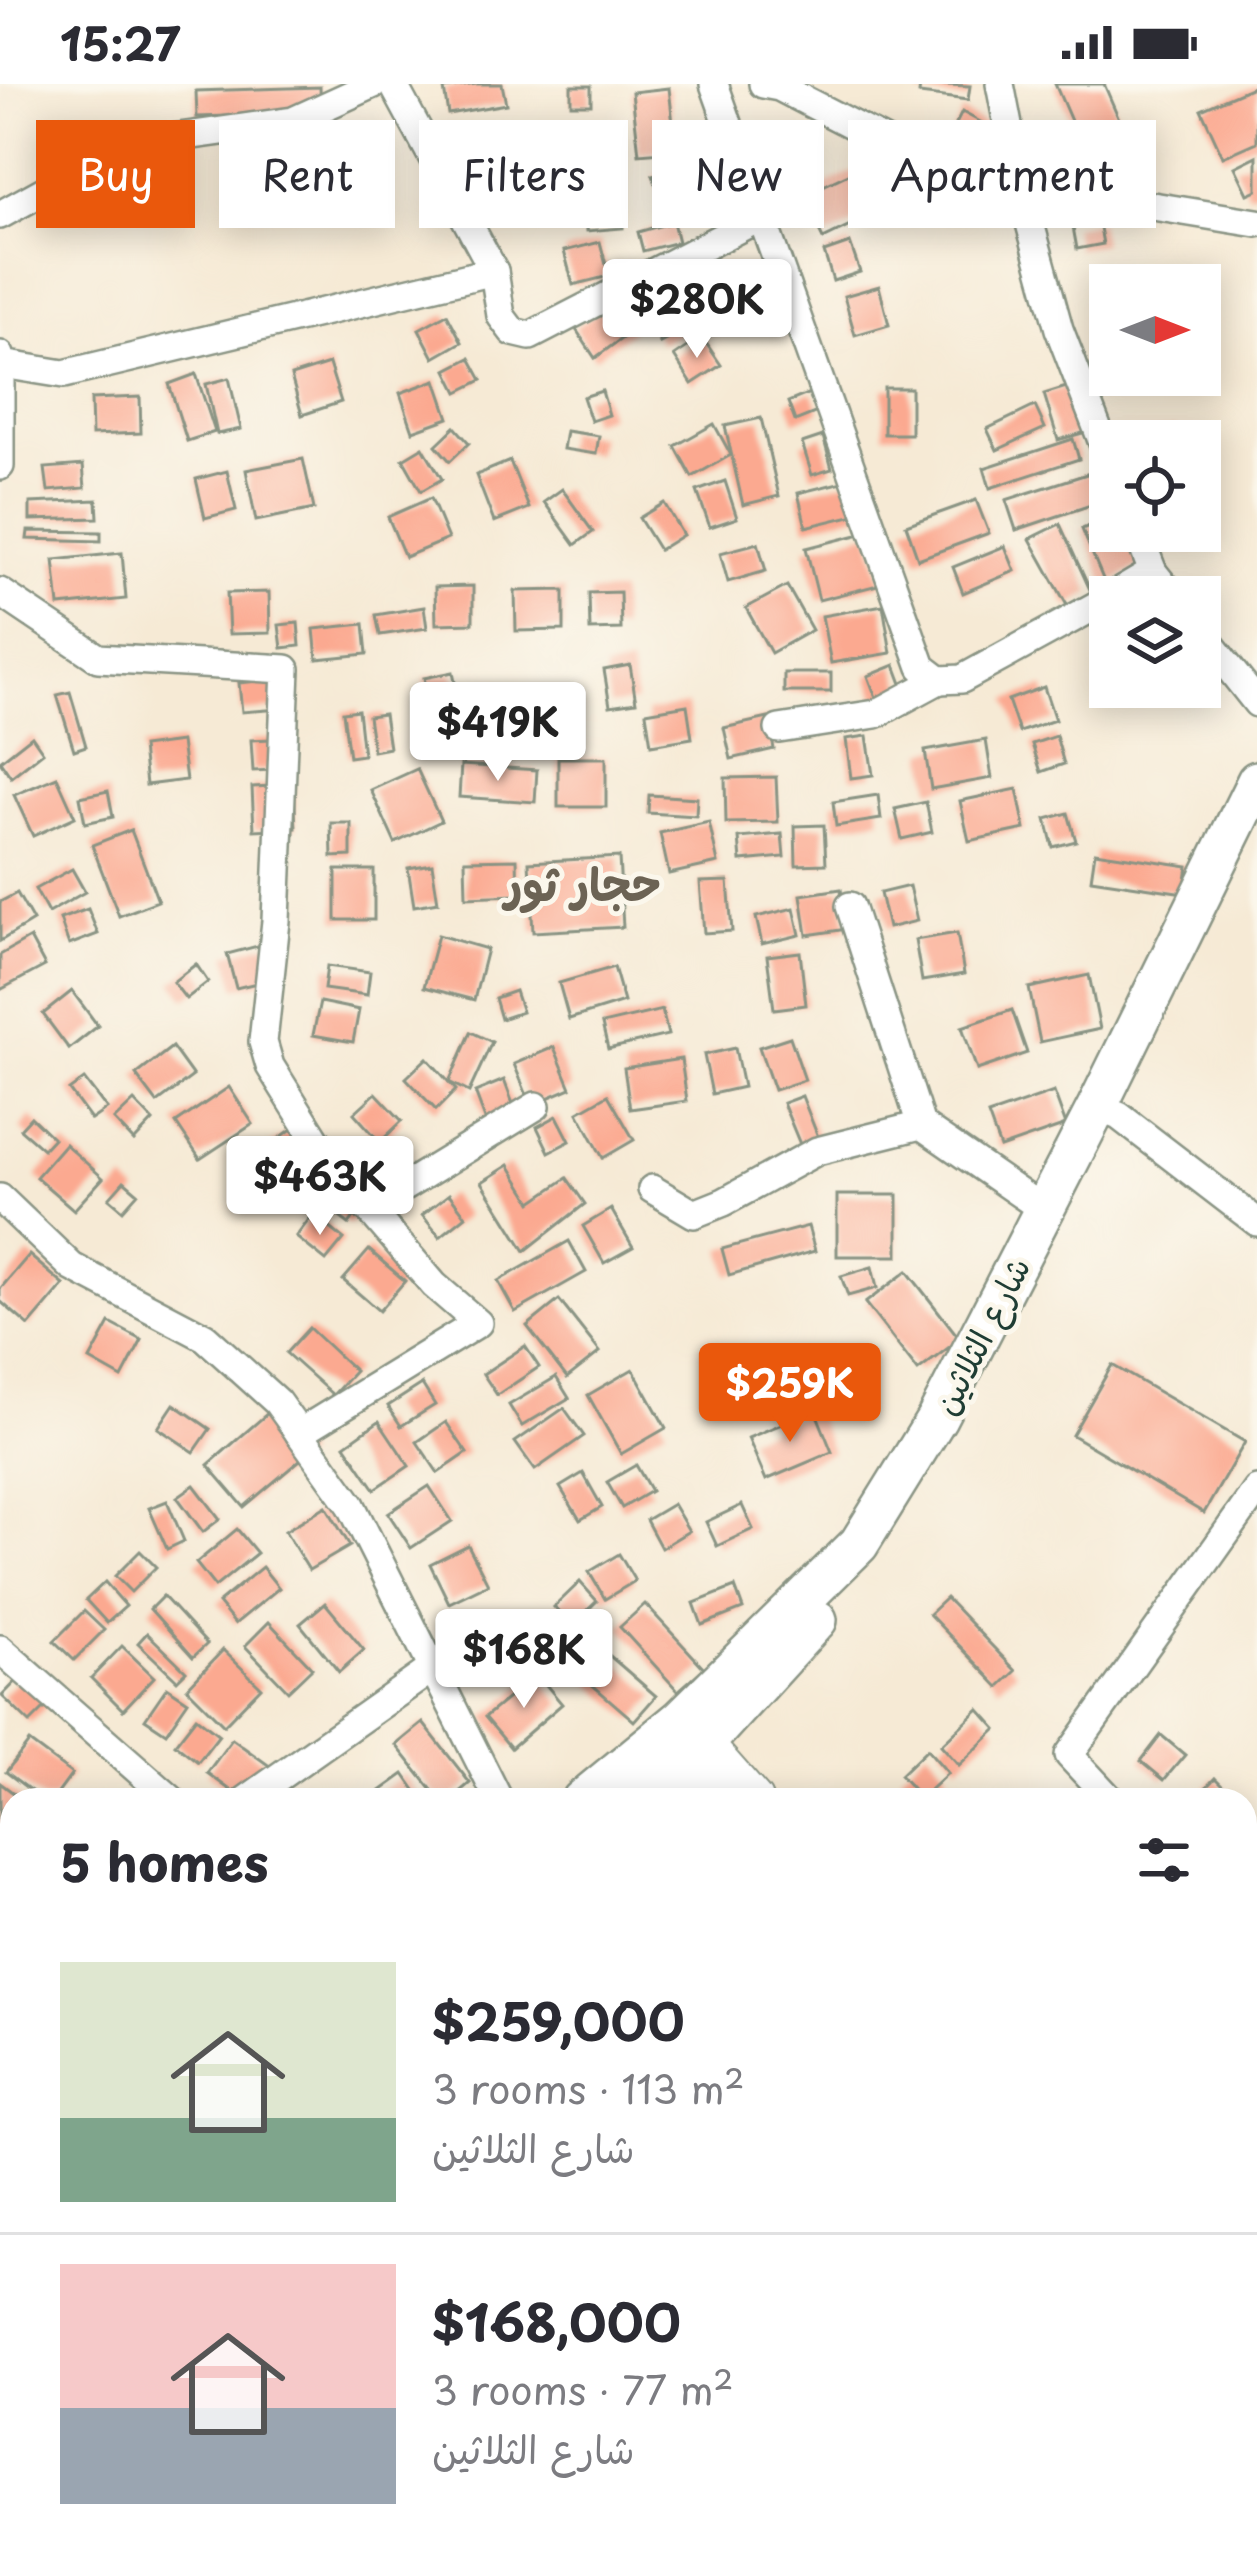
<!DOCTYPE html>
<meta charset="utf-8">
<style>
:root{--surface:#fff;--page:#f2f2f3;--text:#2b2b33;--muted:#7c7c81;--line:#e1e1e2;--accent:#ea580c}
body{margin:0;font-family:"Playpen Sans","Playpen Sans Arabic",sans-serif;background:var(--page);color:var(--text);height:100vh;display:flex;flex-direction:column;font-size:45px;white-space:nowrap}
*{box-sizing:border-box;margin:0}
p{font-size:39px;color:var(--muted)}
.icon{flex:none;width:66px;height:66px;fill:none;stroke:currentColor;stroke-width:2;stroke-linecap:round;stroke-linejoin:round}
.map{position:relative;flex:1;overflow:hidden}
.details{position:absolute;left:0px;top:1704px;width:1257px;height:768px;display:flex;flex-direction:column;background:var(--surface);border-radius:36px 36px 0 0;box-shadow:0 6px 30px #0003}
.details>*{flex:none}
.banner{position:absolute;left:36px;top:36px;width:1185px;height:108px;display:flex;gap:24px}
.needle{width:78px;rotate:90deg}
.fabs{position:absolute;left:1089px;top:180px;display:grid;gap:24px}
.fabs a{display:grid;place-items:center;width:132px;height:132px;border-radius:0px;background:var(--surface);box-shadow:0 6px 30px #0003;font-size:60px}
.price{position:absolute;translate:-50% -102px;padding:0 27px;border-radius:12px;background:#fff;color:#222;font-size:39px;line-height:78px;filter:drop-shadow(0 3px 6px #0008)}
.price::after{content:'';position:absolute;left:50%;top:72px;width:36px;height:27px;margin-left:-18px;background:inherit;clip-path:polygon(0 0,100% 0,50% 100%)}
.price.active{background:var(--accent);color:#fff}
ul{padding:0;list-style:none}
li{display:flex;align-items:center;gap:36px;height:300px;padding:0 60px}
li+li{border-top:3px solid var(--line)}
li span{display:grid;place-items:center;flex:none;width:336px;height:240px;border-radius:0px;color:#555}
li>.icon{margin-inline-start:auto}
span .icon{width:144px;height:144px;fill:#fffc;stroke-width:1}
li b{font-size:51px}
h2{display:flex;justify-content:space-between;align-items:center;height:144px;padding:0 60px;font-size:51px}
.pill{padding:0 42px;border-radius:0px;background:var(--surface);box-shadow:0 6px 30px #0003;font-size:42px;line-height:108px}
.pill.active{background:var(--accent);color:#fff}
.status{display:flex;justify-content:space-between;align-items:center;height:84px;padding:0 60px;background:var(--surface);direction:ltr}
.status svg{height:33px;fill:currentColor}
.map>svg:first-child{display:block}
.building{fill:#fba990}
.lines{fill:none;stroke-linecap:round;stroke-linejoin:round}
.minor-casing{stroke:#8a9484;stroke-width:32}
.tertiary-casing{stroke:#8a9484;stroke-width:40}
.secondary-casing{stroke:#8a9484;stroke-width:44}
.minor{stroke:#fff;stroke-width:27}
.tertiary{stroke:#fff;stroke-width:36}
.secondary{stroke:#fff;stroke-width:39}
.labels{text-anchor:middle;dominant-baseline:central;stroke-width:10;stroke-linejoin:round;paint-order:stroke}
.street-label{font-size:33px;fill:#1f3d34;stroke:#fbf7ec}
.district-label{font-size:45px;font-weight:bold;fill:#6c6354;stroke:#fbf7ec}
</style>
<div class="status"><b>15:27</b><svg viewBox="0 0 49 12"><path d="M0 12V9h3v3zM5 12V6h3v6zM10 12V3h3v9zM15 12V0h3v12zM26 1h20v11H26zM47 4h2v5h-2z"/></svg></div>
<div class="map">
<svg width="1257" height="2472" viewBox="0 0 1257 2472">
<rect width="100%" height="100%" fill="#fbf7ec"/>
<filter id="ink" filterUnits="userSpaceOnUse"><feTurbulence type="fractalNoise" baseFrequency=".00833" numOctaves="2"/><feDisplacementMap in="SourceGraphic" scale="24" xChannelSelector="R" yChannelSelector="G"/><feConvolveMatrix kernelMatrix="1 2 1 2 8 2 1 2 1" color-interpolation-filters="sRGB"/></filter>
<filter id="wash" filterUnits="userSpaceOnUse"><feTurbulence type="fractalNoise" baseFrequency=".004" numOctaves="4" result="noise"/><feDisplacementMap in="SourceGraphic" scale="48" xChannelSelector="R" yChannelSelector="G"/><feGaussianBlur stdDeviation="2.7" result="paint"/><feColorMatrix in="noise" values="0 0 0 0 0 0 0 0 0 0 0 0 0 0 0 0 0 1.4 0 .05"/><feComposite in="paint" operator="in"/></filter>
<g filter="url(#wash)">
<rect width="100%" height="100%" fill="#f6ead5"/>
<g id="blocks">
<g class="building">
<path d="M476 0H502L506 20 448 30 444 5Z"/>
<path d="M920 0 970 2 968 16 919 10Z"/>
<path d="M1055 0H1104L1129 58 1088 76Z"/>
<path d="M1257 1V58L1223 73 1201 25Z"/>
<rect x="571" y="2" width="20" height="18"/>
<path d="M320 3 321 29 197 33 196 7Z"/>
<path d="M669 4 676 67 639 70 632 8Z"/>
<path d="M962 28 1001 49 986 78 947 58Z"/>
<path d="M728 65 743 101 712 114 697 78Z"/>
<path d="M622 67 626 101 603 104 599 70Z"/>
<path d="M1257 72V106L1248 110 1235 83Z"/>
<path d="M686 81 697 115 664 126 653 91Z"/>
<path d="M857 86 877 129 823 155 802 112Z"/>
<path d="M621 119 623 144 587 147 585 123Z"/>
<path d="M673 138 678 158 643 167 638 148Z"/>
<path d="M1099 138 1103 160 1077 165 1073 143Z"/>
<path d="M600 158 609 192 573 201 564 167Z"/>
<path d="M850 159 860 188 833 197 824 168Z"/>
<path d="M699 198 716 231 660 259 644 226Z"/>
<path d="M879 202 889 241 855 251 844 212Z"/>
<path d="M612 218 632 247 595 274 575 244Z"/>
<path d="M447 230 462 258 434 274 419 245Z"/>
<path d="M702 253 721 281 692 300 674 272Z"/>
<path d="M470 274 482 296 458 308 447 286Z"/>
<path d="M329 280 341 318 302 331 291 292Z"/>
<path d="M196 290 215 348 187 357 169 300Z"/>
<path d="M229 294 241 345 217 350 206 300Z"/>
<path d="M436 296 449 334 413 347 400 309Z"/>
<path d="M1076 300 1090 347 1058 356 1044 310Z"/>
<rect x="884" y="304" width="27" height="46"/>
<path d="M602 307 609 331 591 337 583 313Z"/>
<path d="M812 308 820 327 795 337 788 318Z"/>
<path d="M140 313 141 349 92 351 91 315Z"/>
<path d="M1035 322 1045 344 997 366 987 345Z"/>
<path d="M761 334 779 412 743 421 725 342Z"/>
<path d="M714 340 731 371 692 393 675 362Z"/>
<path d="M455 343 469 359 450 377 436 361Z"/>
<path d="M1176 343 1179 357H1124L1123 353Z"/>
<path d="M566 347 599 352 596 370 563 365Z"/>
<path d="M823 352 832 385 812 391 802 359Z"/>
<path d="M1073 355 1079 375 990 404 984 384Z"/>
<path d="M423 363 442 395 421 407 403 375Z"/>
<path d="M303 375 314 425 256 437 246 386Z"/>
<path d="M510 377 529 424 494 438 476 391Z"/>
<path d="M83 381 85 404 48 407 45 384Z"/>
<path d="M227 387 236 426 205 434 196 395Z"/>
<path d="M1090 389 1100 418 1016 446 1006 416Z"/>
<path d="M850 396 859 430 806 443 798 409Z"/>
<path d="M725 397 737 434 710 443 697 407Z"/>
<path d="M562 405 593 448 575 461 544 418Z"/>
<path d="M431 414 448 455 405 473 388 433Z"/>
<path d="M97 416 98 434 30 436V419Z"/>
<path d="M976 416 989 449 918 475 906 441Z"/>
<path d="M664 419 683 451 659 466 639 434Z"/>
<path d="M1110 433V447H1128L1141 481 1106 502 1082 445Z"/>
<path d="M1060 440 1091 508 1068 523 1030 455Z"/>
<path d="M28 447 101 448V457L27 455Z"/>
<path d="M869 448 882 500 819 516 806 464Z"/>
<path d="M758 459 766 487 728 498 720 469Z"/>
<path d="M1005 462 1015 487 963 509 953 483Z"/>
<path d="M122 469 126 515 59 522 54 476Z"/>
<path d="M473 502V539L436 540 435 503Z"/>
<path d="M787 502 812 546 771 569 746 524Z"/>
<path d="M564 506V546L516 547 515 507Z"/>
<path d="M269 508 270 549 229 550 227 509Z"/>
<path d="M620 508 621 545 590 546 589 509Z"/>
<path d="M883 521 891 569 831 579 822 532Z"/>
<path d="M424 523 427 544 380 551 376 531Z"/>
<path d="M298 539 300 562 282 564 279 541Z"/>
<path d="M364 540 367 570 317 575 314 545Z"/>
<path d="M630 581 636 618 610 622 604 586Z"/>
<path d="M895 581 907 613 880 624 868 592Z"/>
<path d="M453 588 458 614 430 620 424 594Z"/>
<rect x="784" y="589" width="47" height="19"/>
<path d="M278 595 280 625 242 628 239 599Z"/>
<path d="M1044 603 1055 636 1019 648 1008 616Z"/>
<path d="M70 608 86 662 74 666 57 611Z"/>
<path d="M687 621 692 654 651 661 646 628Z"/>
<path d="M358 626 363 671 349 673 343 628Z"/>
<path d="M384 630 389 664 373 667 368 632Z"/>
<path d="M768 634 774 665 731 675 724 644Z"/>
<rect x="506" y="644" width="38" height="24"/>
<path d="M32 652 43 668 11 693 0 677Z"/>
<path d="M867 652 873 691 851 694 846 655Z"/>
<path d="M1056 652 1064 680 1041 688 1032 660Z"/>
<path d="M458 653 492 656 491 668 457 665Z"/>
<path d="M294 654 295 685 253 687 251 656Z"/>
<path d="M986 656 992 694 931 705 925 667Z"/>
<path d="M181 658 186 696 146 701 142 663Z"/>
<rect x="558" y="674" width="48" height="49"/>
<path d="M461 681 537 686 535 718 459 713Z"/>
<path d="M417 685 441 737 395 759 371 706Z"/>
<path d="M57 693 75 733 33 752 14 711Z"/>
<path d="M776 693 778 738 726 739 725 694Z"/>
<path d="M294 701 296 744 254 746 252 703Z"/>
<path d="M1017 705 1025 745 969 757 960 717Z"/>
<path d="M108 707 113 733 85 739 80 713Z"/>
<path d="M649 711 697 714 696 732 648 729Z"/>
<path d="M878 711 881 735 836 742 833 718Z"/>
<path d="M926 718 932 748 902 755 895 725Z"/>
<path d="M1068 729 1076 757 1053 763 1046 735Z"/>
<path d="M709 738 718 779 669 790 660 749Z"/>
<path d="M331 739H351V772L332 773Z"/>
<path d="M824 741 826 780 796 781 795 742Z"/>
<path d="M131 746 158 817 119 832 92 761Z"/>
<path d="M782 750 784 773 741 777 739 754Z"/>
<path d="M1095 768 1188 782 1184 809 1091 795Z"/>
<path d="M619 773 623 843 533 848 529 778Z"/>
<path d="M517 775 518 811 466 813 465 776Z"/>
<path d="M432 780 438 818 414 822 408 784Z"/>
<path d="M72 785 85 808 48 829 35 805Z"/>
<rect x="336" y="786" width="38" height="50"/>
<path d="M728 797 732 847 704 849 700 798Z"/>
<path d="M909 802 917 837 888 844 880 809Z"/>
<path d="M841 805 847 845 807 851 801 811Z"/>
<path d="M17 809 33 837 0 857V818Z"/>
<path d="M794 824 800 851 762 860 756 833Z"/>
<path d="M88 825 98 850 69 861 60 835Z"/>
<path d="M957 849 964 890 922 897 915 856Z"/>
<path d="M438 851 487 865 474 916 424 903Z"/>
<path d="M30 854 45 882 0 906V871Z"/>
<path d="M273 858 282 893 236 904 227 870Z"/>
<path d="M800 868 806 921 774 925 767 872Z"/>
<path d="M196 880 208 898 186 915 173 898Z"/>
<path d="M327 882 370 888 367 911 324 905Z"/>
<path d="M614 883 624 918 569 935 559 899Z"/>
<path d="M1089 891 1100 945 1040 958 1029 904Z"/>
<path d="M72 907 98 942 69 965 43 930Z"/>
<path d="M515 907 522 928 501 935 495 914Z"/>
<path d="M320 918 359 926 353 958 313 951Z"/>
<path d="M662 926 668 951 608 965 602 940Z"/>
<path d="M1012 926 1027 969 977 986 962 943Z"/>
<path d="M471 948 492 958 469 1008 449 998Z"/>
<path d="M790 953 805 996 774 1006 759 963Z"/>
<path d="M172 963 193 992 157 1019 136 991Z"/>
<path d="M554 963 571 1004 531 1021 514 980Z"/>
<path d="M735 964 743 1003 712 1010 704 971Z"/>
<path d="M427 974 456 1006 436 1026 406 994Z"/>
<path d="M681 975 687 1017 630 1025 624 984Z"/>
<path d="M84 995 107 1025 91 1036 69 1006Z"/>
<path d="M504 996 516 1028 487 1040 475 1008Z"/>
<path d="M229 1003 253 1040 200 1075 176 1039Z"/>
<path d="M1054 1008 1066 1041 1000 1064 988 1031Z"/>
<path d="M376 1009 402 1037 380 1058 354 1029Z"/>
<path d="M608 1011 634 1056 603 1074 578 1028Z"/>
<path d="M802 1012 820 1058 802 1065 783 1019Z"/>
<path d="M134 1017 153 1037 134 1057 114 1036Z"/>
<path d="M557 1032 570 1057 549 1068 537 1043Z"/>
<path d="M31 1033 53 1054 43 1065 20 1045Z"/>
<path d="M293 1044 318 1078 259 1122 234 1088Z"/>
<path d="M65 1060 103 1094 74 1126 36 1093Z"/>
<path d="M509 1081 532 1118 567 1094 585 1120 525 1167 482 1098Z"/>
<path d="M124 1097 138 1109 123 1126 109 1114Z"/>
<path d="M339 1102 363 1120 349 1140 325 1122Z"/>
<path d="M449 1110 466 1132 440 1153 422 1131Z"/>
<rect x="837" y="1111" width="61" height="61"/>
<path d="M611 1125 633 1163 604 1179 583 1142Z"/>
<path d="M313 1130 344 1155 326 1177 296 1153Z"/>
<path d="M808 1142 815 1167 729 1191 722 1165Z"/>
<path d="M569 1157 586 1188 515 1228 498 1197Z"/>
<path d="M369 1166 405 1197 379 1227 343 1196Z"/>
<path d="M29 1171 64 1201 29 1242 0 1217V1205Z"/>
<path d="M872 1183 877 1204 848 1212 841 1192Z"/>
<path d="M907 1187 960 1255 918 1287 865 1219Z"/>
<path d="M559 1216 600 1268 567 1294 527 1242Z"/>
<path d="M110 1239 142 1256 122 1294 90 1276Z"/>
<path d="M309 1244 355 1287 333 1311 286 1269Z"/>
<path d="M525 1262 539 1283 497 1311 483 1290Z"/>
<path d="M1112 1281 1245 1358 1204 1429 1072 1351Z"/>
<path d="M633 1285 666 1344 621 1370 588 1311Z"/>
<path d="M556 1293 569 1314 522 1342 509 1321Z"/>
<path d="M422 1300 435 1321 401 1342 388 1322Z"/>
<path d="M174 1320 210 1345 194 1368 158 1344Z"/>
<path d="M564 1324 584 1352 535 1386 515 1358Z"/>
<path d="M815 1326 832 1368 766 1396 748 1354Z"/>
<path d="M269 1328 306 1371 244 1423 208 1381Z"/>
<path d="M379 1337 409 1382 375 1405 345 1361Z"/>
<path d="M446 1338 467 1369 438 1389 417 1358Z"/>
<path d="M636 1381 651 1407 622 1424 607 1398Z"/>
<path d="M583 1389 602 1423 580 1436 560 1403Z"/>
<path d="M194 1401 220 1435 203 1448 177 1413Z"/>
<path d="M429 1402 452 1437 411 1464 388 1429Z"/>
<path d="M167 1417 184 1457 167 1465 149 1424Z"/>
<path d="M673 1420 689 1447 661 1464 646 1436Z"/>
<path d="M742 1421 753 1445 717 1462 706 1438Z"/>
<path d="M326 1422 350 1462 309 1486 285 1447Z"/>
<path d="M237 1445 257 1469 215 1503 196 1479Z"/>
<path d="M468 1461 488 1500 449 1519 430 1480Z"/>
<path d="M140 1467 156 1483 131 1508 115 1492Z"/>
<path d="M619 1470 635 1497 605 1515 589 1488Z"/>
<path d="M262 1483 279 1504 235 1540 218 1519Z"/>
<path d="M105 1498 126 1522 107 1539 86 1516Z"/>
<path d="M580 1498 597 1517 571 1542 554 1523Z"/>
<path d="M735 1503 743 1525 702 1541 694 1519Z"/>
<path d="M163 1512 207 1560 193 1573 150 1525Z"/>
<path d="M946 1514 1016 1587 999 1603 929 1530Z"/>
<path d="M325 1519 364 1566 339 1588 300 1540Z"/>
<path d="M645 1520 704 1584 678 1607 620 1543Z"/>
<path d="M84 1527 104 1546 74 1576 54 1557Z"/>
<path d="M506 1531 518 1570 471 1585 458 1546Z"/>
<path d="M269 1538 312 1584 288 1607 245 1562Z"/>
<path d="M147 1549 186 1587 177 1596 138 1559Z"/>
<path d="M588 1553 656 1612 634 1637 567 1579Z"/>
<path d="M122 1562 154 1593 123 1626 91 1594Z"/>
<path d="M223 1566 261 1603 224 1641 187 1604Z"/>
<path d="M32 1581 60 1609 30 1639 2 1612Z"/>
<path d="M537 1590 562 1620 511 1664 485 1633Z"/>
<path d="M167 1603 188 1617 166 1649 145 1635Z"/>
<path d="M979 1625 997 1645 959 1681 941 1661Z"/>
<path d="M196 1633 219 1651 198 1678 175 1660Z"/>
<path d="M423 1639 470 1699 450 1716H440L396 1661Z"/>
<path d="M1161 1651 1185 1671 1164 1696 1141 1677Z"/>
<path d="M232 1655 278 1688 244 1716 207 1689Z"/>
<path d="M29 1658 72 1690 53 1716H43L6 1688Z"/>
<path d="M927 1665 948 1689 921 1714 900 1691Z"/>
<path d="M404 1690 422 1716H368Z"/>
<path d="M1215 1694 1233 1712 1229 1716H1194Z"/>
<path d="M0 1699 23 1716H12L10 1748 0 1741Z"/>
<path d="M2 1915 12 1920V2002L0 1996Z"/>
<path d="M1257 2335V2413L1245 2401V2347Z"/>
<path d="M12 2442V2460H38L49 2469 47 2472H0V2458Z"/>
<path d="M203 2460H249L235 2472H212Z"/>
<path d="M495 2460H525L534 2472H480Z"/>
<path d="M1131 2460H1187L1200 2472H1119Z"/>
</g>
</g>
</g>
<g filter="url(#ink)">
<use href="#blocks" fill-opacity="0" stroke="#8a9484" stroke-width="3"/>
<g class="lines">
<defs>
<g id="minor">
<path d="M393 0 494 187 501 232 513 248 530 252 761 133"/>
<path d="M714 0 922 583 939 596 962 595 1110 514"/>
<path d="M763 0 779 3 944 88 1257 139"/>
<path d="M1000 0 1020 103 1059 245 1110 377"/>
<path d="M0 131 105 73 172 54 293 37 374 0"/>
<path d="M0 271V382"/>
<path d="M2 280 64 290 494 187"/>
<path d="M1137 447 1153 488"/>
<path d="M0 508 98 574 286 585 276 837 263 958 270 982 333 1083 434 1201 478 1239 299 1349"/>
<path d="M1111 513 1153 488 1173 513"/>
<path d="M1200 547 1257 619"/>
<path d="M779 645 876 630 939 596"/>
<path d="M850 822 921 1041 1044 1126"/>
<path d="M1097 1023 1119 1032 1257 1138"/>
<path d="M652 1105 694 1130 724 1118 817 1067 921 1041"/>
<path d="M0 1114 72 1183 205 1253 277 1318 351 1421 499 1716"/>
<path d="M368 1125 536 1022"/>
<path d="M0 1565 172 1716"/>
<path d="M246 1716 433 1584"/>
<path d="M1111 1716 1069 1671 1257 1406"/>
<path d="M1245 1806 1257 1797"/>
<path d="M1245 1859 1257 1872"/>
<path d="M0 1866 12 1871"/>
<path d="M0 1904 12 1909"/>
<path d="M98 2460 102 2472"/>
<path d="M355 2460 362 2472"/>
<path d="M657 2460 667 2472"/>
<path d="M607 2472 622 2460"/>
<path d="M980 2472 992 2460"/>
</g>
<g id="tertiary">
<path d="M685 1638 754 1716"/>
<path d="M664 1655 715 1716"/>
<path d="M1245 2245 1257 2258"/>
<path d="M1245 2290 1257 2303"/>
</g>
<g id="secondary">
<path d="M582 1716 682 1634 859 1460 937 1334 1097 1023 1257 697"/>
<path d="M640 1716 703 1661 817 1536"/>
<path d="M0 2315 12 2300"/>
<path d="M0 2371 12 2356"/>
</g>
</defs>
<use href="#minor" class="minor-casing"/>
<use href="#tertiary" class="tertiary-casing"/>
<use href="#secondary" class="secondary-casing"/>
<use href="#minor" class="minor"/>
<use href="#tertiary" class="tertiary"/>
<use href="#secondary" class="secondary"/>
</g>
</g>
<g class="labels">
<g class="street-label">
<text transform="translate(980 1251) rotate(-63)">شارع الثلاثين</text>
</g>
<g class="district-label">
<text x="583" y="798">حجار ثور</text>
</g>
</g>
</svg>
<div class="fabs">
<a><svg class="needle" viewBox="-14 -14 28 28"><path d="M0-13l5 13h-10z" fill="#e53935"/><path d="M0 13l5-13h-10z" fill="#7c7c81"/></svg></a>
<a><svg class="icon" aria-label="locate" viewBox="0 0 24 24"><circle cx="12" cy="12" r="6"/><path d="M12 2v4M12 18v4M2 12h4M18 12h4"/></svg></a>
<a><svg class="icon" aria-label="layers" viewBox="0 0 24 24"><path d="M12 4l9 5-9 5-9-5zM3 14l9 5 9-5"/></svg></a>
</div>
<b class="price" style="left:697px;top:277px">$280K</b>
<b class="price" style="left:498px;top:700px">$419K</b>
<b class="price" style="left:320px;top:1154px">$463K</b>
<b class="price active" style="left:790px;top:1361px">$259K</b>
<b class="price" style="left:524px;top:1627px">$168K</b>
<div class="banner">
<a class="pill active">Buy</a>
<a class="pill">Rent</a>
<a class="pill">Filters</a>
<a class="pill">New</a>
<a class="pill">Apartment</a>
</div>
<section class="details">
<h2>5 homes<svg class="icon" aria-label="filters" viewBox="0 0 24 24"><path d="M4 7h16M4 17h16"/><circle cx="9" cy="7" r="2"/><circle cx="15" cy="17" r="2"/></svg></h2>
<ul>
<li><span style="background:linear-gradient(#dfe7d0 65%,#7fa58c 0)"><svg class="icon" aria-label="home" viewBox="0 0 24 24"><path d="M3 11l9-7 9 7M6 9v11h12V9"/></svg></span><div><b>$259,000</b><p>3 rooms · 113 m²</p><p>شارع الثلاثين</p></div></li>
<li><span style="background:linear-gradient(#f6c9c9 60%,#9aa5b1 0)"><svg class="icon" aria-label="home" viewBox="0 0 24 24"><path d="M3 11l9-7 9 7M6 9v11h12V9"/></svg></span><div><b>$168,000</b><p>3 rooms · 77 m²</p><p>شارع الثلاثين</p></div></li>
</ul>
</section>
</div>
